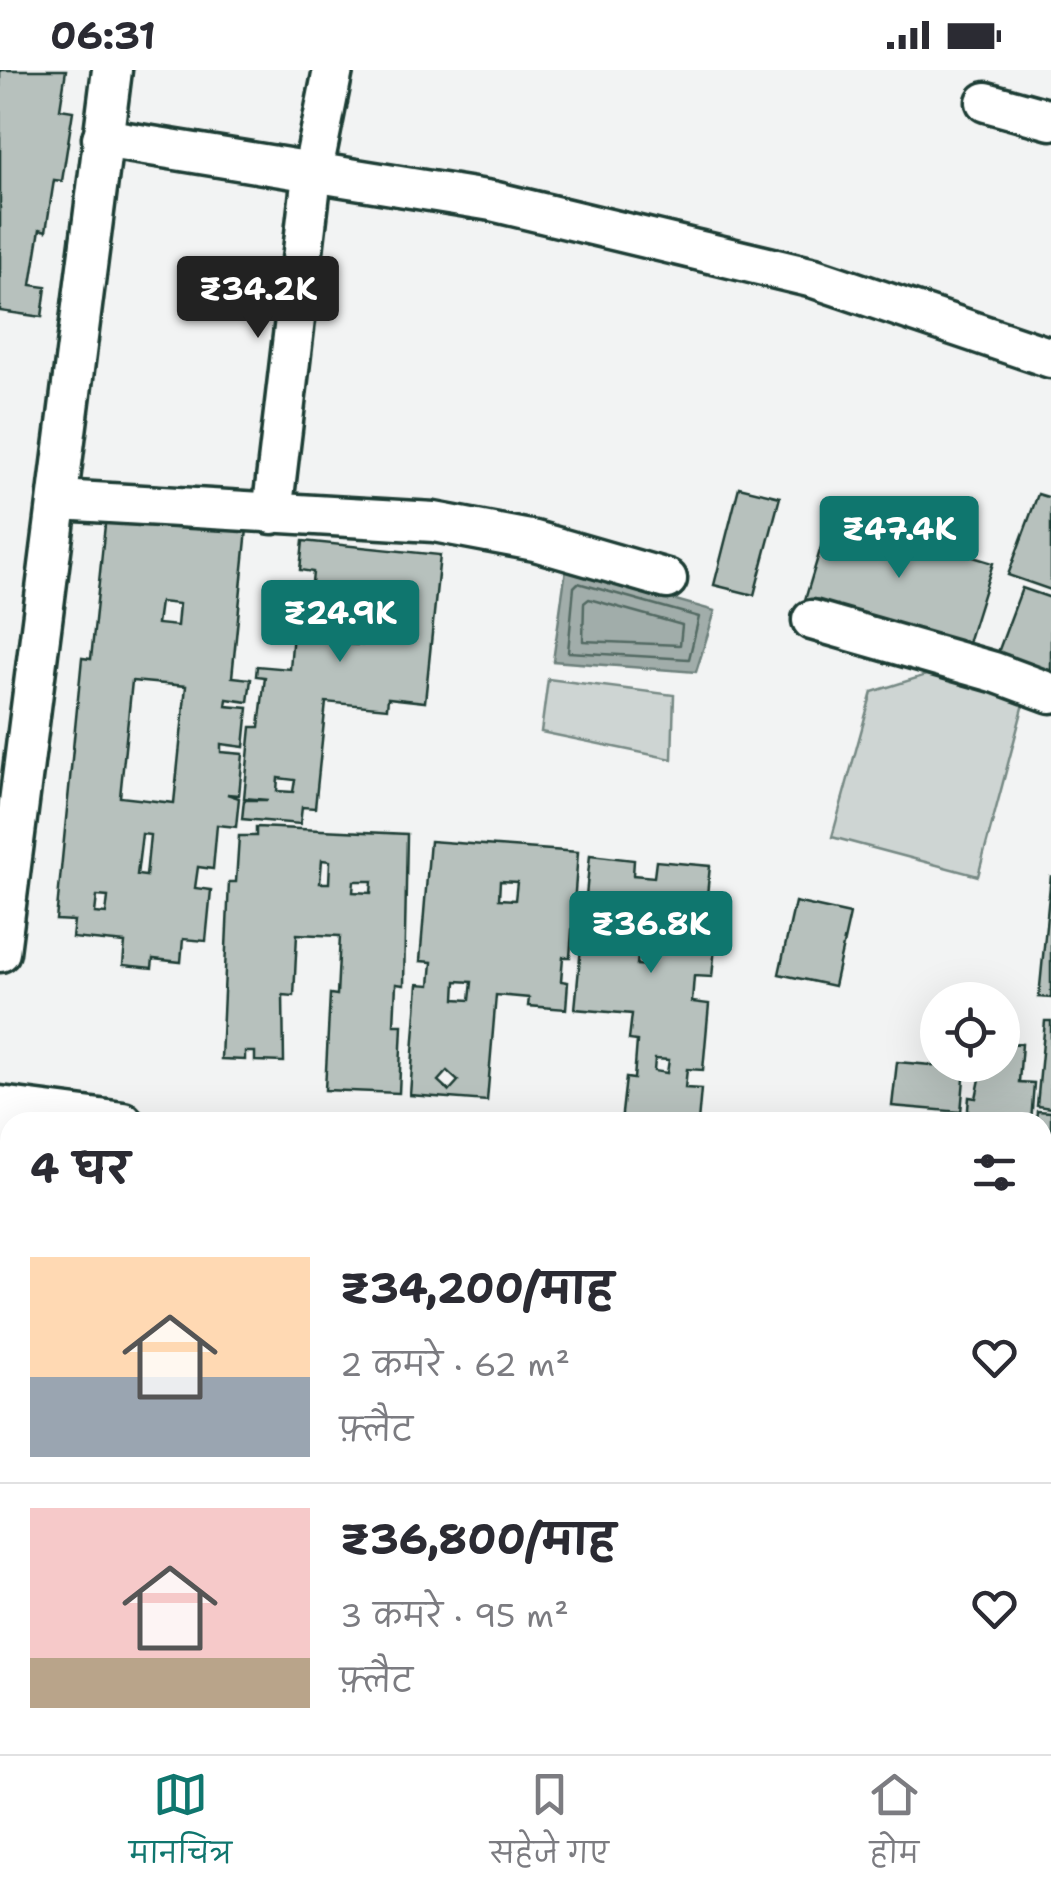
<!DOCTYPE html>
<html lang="hi">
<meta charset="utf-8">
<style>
:root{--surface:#fff;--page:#f7f7f7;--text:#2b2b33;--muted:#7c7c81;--line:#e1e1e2;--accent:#0f766e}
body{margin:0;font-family:"Shantell Sans","Playpen Sans Deva",sans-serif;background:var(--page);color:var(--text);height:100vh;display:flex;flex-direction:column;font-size:38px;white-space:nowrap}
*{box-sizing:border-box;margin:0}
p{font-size:32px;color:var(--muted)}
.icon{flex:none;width:55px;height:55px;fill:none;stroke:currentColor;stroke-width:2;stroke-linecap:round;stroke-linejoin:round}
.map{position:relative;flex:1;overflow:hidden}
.details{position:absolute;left:0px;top:1042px;width:1052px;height:642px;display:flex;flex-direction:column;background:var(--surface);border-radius:30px 30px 0 0;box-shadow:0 10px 40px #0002}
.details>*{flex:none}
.tools{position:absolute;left:920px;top:912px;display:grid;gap:20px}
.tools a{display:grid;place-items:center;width:100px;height:100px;border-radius:50%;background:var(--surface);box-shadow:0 10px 40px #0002;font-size:50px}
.price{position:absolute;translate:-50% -85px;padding:0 22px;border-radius:10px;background:var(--accent);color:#fff;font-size:32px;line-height:65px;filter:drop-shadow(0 2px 5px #0008)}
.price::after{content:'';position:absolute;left:50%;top:60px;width:30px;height:22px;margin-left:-15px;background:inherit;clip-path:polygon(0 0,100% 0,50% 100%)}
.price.on{background:#222;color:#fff}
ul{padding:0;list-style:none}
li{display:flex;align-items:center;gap:30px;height:250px;padding:0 30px}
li+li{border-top:2px solid var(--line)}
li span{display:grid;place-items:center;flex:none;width:280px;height:200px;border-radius:0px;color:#555}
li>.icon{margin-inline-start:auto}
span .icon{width:120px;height:120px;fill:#fffc;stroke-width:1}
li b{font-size:42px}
h2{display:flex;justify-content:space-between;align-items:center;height:120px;padding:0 30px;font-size:42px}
.status{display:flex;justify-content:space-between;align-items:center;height:70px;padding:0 50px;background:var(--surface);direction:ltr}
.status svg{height:28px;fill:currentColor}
.dock{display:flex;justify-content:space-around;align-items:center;height:140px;border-top:2px solid var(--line);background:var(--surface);font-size:28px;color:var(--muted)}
.dock a{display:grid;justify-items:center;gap:5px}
.dock .on{color:var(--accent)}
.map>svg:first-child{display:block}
.green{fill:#ced5d3;stroke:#768984;stroke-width:2.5}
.water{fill:#a1adaa;stroke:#6d807b;stroke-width:2.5}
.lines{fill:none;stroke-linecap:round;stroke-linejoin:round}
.shore{stroke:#536a63;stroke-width:2.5}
.building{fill:#b7c1bd;stroke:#1f3d34;stroke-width:2.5;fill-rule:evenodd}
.minor-casing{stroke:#1f3d34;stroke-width:45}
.minor{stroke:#fff;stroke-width:38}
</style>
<div class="status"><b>06:31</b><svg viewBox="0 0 49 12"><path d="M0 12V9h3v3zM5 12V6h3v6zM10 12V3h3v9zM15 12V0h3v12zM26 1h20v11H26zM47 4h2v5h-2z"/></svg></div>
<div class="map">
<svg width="1051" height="1684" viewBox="0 0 1051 1684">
<rect width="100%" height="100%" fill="#f2f3f3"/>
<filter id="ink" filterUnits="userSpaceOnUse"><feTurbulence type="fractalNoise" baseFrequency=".01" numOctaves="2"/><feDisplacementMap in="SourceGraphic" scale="20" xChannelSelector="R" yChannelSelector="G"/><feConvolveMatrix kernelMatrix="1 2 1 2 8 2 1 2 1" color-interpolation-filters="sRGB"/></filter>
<g filter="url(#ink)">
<g class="green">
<path d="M939 601 1025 630 978 806 832 767 872 622Z"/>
<path d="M548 609 674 625 672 689 541 662Z"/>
</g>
<path class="water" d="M566 499 715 541 696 602 553 591Z"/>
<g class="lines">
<g class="shore">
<path d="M578 513 699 547 689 589 568 582 574 517Z"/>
<path d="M589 529 682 555 680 575 583 571 584 533Z"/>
</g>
</g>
<g class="building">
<path d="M0 0H66L60 39 73 41 62 111 54 110 46 161 40 159 31 215 46 217 42 247 0 241Z"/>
<path d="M739 417 780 427 754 525 714 515Z"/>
<path d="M1038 424 1051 428V520L1008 505Z"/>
<path d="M831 444 993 493 966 579 805 530Z"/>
<path d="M106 445 247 459 232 607 251 609 248 632 227 629 226 636 248 638 244 677 221 674V682L243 684 239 725 227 724 239 728 236 757 217 755 213 799 198 797 195 818 211 820 206 871 183 869 181 892 153 889 152 898 123 895 125 873 72 868 74 851 56 850 82 588 91 589ZM160 532 179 534 177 556 157 554ZM132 611 186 616 174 733 120 727ZM142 764 150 765 146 806 137 805ZM97 826 108 827 106 844 95 843Z"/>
<path d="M303 471 440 485 425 632 388 628 387 638 326 632 315 738 302 737 300 754 242 749 244 730H268L244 728 251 657H259L265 607 256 606 257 596 290 599 294 550 308 552 313 502 300 500ZM349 557 364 558 362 575 347 574ZM278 708 295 710 293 722 277 721Z"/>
<path d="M1022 518 1051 528V605L997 585Z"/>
<path d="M256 757 407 764 404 915 396 914 394 955H402L399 1023 325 1020 330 924 337 925 340 866 297 864 294 926 283 925 284 992 255 991V982H245V990L221 989 229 812H236L239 766H256ZM322 790 330 791 329 813H320ZM354 811H372L371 823 353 822Z"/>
<path d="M430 771 578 782 570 887H563L561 911 568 912 566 939 528 936 529 928 496 925 487 1031 410 1025 418 914 430 915 432 892 420 891ZM500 811 517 812 515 830 499 829ZM456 911 472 912 470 930 455 929ZM447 1001 458 1011 449 1021 438 1011Z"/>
<path d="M590 785 634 790 633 805 654 807 656 791 710 796 706 835H719L712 907 694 906 692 932 709 934 703 1000 687 999 685 1018 701 1019 698 1052H621L626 1008 634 1009 637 971 629 970 632 944 575 939ZM670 845 679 846 677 865 668 864ZM639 874 651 875 649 896 637 895ZM655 989 669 990 667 1003 654 1001Z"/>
<path d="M1051 805V928L1039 927Z"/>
<path d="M795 832 850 844 834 916 779 904Z"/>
<path d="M1045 951H1051V1038L1037 1036Z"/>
<path d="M1002 973 1022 974 1019 1012 1034 1013 1031 1052H967L969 1027 976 1028 983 995H1002Z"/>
<path d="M897 992 965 998 961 1042 892 1036Z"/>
<path d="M1037 1041 1051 1042V1105H1042V1052H1036Z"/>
<path d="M0 1438 10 1441V1507L0 1505Z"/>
<path d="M604 1675H643L640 1684H601Z"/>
<path d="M646 1675H690L688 1684H644Z"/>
</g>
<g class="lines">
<defs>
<g id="minor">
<path d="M986 32 1051 50"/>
<path d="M102 68 492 131 814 208 1051 288"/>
<path d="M59 430 434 452 535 471 667 509"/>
<path d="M272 444 312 105 333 0"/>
<path d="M812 550 994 602 1051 623"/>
<path d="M0 882 112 0"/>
<path d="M0 1036 123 1052"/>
<path d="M0 1073 10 1074"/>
<path d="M1042 1149 1051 1150"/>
<path d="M1042 1201 1051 1202"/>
<path d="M0 1372 10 1375"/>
<path d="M1042 1498 1051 1458"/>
<path d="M0 1584 10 1587"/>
<path d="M0 1634 10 1637"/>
<path d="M130 1675 159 1684"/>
<path d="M281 1675 308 1684"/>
<path d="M191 1684 194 1675"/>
<path d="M854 1684 856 1675"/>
<path d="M1002 1684 1004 1675"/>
</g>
</defs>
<use href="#minor" class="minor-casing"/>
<use href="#minor" class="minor"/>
</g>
</g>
</svg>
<div class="tools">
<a><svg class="icon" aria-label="locate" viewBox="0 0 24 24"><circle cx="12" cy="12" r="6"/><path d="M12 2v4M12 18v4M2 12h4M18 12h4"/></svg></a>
</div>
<b class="price on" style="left:258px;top:271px">₹34.2K</b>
<b class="price" style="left:899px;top:511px">₹47.4K</b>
<b class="price" style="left:340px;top:595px">₹24.9K</b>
<b class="price" style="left:651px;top:906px">₹36.8K</b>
<section class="details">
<h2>4 घर<svg class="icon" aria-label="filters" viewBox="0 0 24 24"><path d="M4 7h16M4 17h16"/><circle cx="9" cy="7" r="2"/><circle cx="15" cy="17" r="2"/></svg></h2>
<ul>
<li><span style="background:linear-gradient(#ffd9b3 60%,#9aa5b1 0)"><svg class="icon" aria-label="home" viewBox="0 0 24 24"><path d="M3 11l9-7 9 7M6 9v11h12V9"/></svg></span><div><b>₹34,200/माह</b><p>2 कमरे · 62 m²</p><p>फ़्लैट</p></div><svg class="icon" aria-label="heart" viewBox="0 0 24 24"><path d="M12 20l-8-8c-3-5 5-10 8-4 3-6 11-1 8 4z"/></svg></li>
<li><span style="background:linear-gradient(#f6c9c9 75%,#b9a48a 0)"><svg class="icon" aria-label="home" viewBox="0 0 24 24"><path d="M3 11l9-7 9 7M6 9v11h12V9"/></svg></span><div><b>₹36,800/माह</b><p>3 कमरे · 95 m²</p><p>फ़्लैट</p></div><svg class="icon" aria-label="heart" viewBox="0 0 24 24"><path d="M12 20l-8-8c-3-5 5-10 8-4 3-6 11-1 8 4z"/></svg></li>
</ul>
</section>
</div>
<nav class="dock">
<a class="on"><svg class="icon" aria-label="map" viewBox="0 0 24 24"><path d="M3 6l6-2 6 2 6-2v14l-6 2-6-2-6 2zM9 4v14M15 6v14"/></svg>मानचित्र</a>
<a><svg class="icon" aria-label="saved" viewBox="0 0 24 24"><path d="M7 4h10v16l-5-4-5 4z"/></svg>सहेजे गए</a>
<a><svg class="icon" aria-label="home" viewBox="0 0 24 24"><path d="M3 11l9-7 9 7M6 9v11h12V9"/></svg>होम</a>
</nav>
